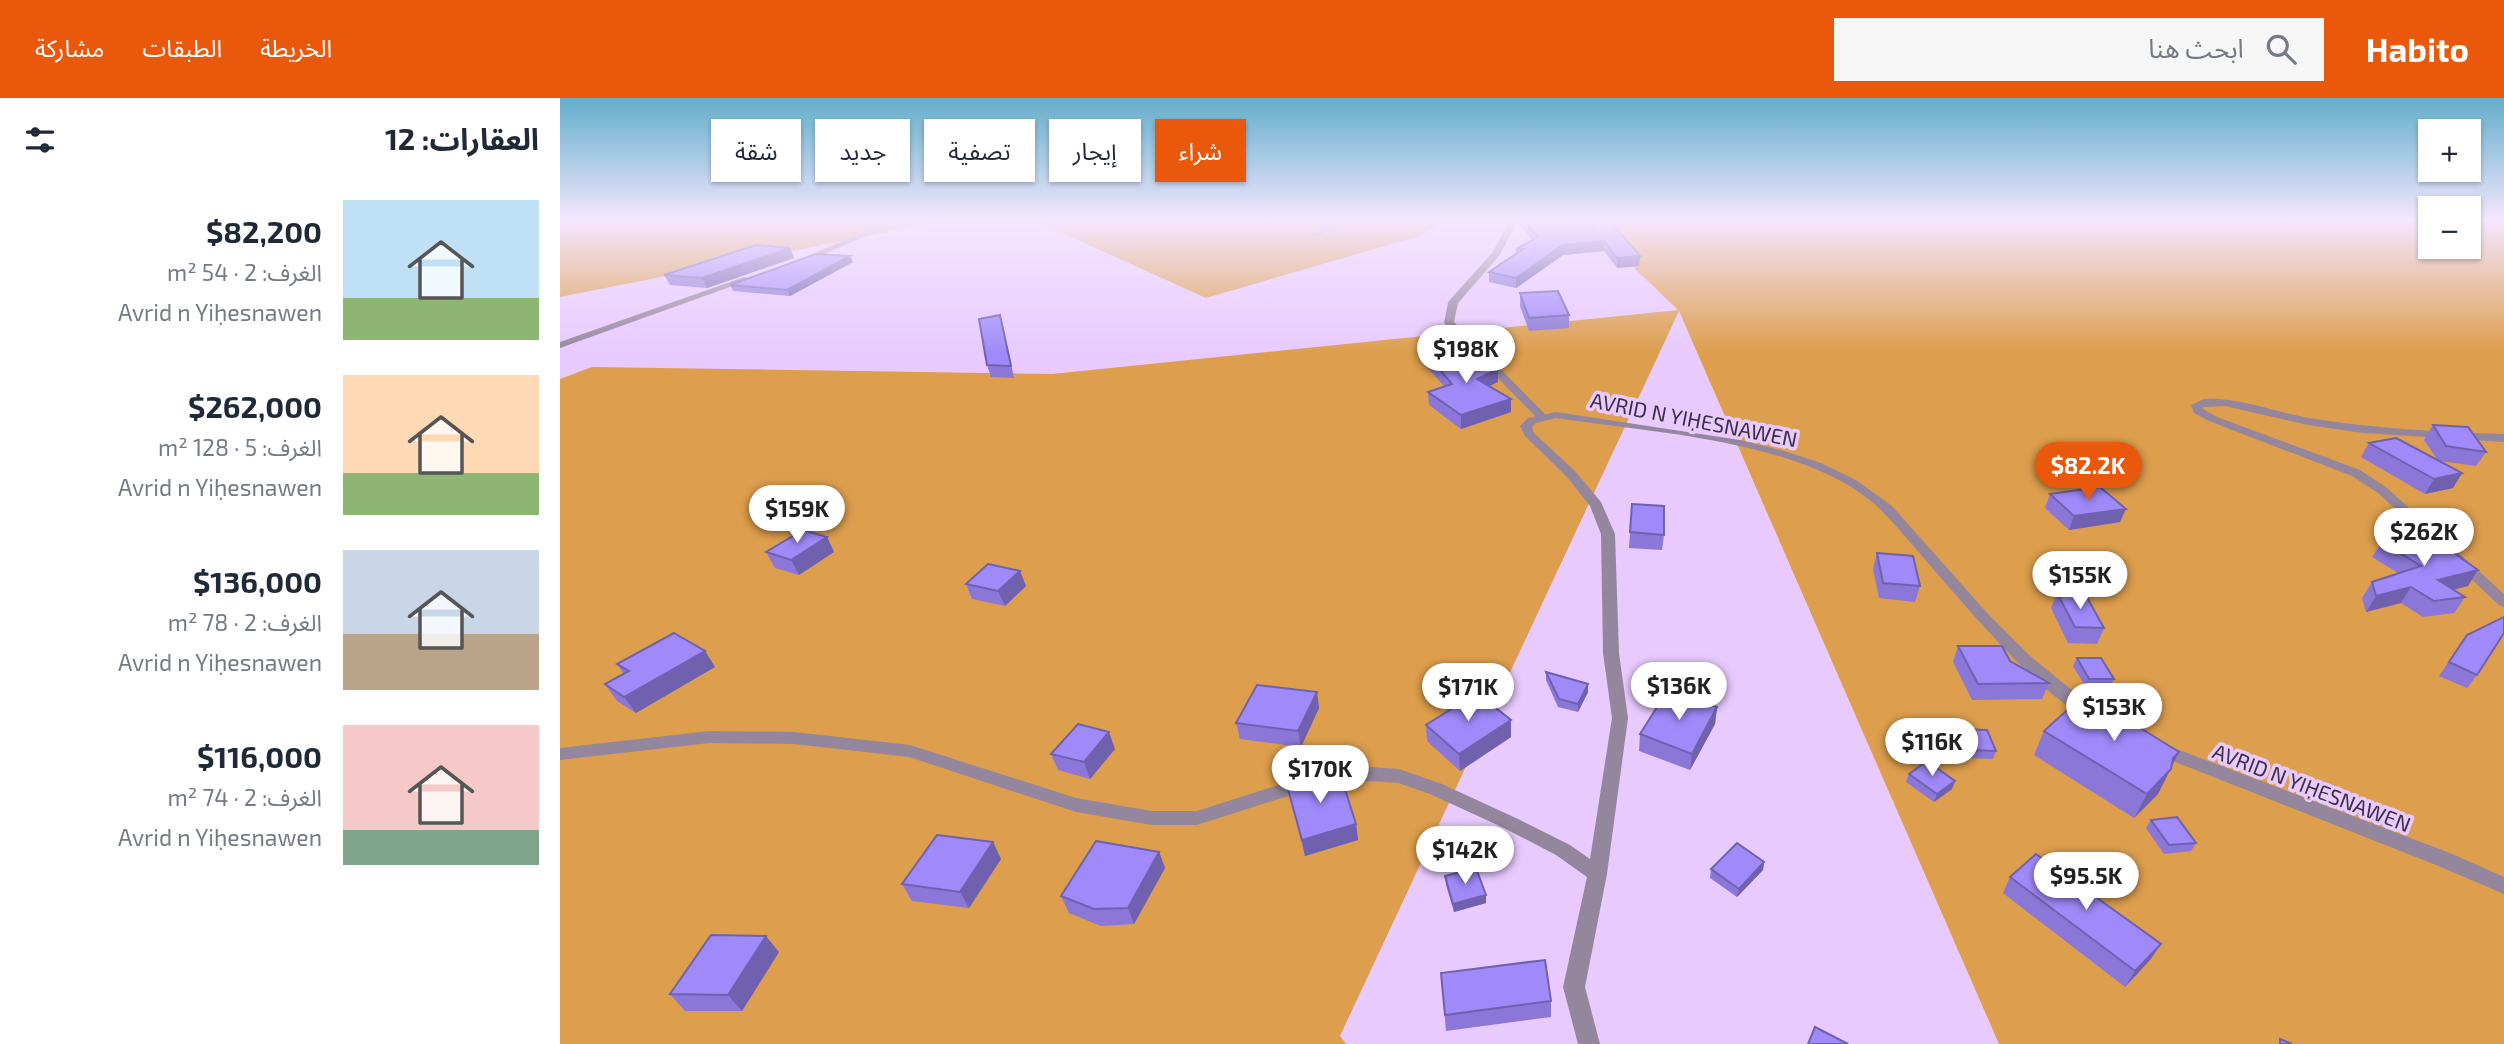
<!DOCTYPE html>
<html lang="ar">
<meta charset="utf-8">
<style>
:root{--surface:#fff;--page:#f6f6f7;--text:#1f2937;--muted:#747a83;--accent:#ea580c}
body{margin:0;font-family:"Exo 2","Noto Sans Arabic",sans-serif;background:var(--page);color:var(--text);direction:rtl;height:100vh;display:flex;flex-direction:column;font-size:26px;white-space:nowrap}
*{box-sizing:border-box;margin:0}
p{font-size:23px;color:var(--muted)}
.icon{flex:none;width:38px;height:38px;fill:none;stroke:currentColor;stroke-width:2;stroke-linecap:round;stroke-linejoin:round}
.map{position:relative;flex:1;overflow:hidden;direction:ltr}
.details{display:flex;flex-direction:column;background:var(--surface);width:560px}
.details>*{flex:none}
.top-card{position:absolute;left:21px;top:21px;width:665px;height:63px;direction:rtl;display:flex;gap:14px}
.fabs{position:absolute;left:1858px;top:21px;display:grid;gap:14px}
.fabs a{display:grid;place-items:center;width:63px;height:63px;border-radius:0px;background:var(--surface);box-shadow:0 2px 5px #0004;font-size:35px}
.price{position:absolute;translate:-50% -60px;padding:0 16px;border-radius:24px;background:#fff;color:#222;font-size:23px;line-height:46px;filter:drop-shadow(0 2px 4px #0008)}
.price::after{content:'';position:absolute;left:50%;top:42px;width:21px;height:16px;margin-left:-10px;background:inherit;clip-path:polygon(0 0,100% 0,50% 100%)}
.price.on{background:var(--accent);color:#fff}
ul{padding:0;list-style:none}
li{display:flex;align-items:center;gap:21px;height:175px;padding:0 21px}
li span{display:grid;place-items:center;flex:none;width:196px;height:140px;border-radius:0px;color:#555}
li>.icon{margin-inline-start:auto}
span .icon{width:84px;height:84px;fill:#fffc;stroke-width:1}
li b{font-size:30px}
h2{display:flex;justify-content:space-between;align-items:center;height:84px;padding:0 21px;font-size:30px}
.chip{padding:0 24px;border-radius:0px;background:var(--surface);box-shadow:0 2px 5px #0004;font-size:24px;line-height:63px}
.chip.on{background:var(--accent);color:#fff}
header{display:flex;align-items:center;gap:42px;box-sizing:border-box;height:98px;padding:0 35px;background:var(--accent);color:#fff}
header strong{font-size:33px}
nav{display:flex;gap:38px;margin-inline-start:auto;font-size:24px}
.search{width:490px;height:63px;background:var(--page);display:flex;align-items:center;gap:18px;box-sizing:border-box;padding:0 24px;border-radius:0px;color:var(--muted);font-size:26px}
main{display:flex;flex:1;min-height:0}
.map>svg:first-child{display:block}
.green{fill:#dd9e4d}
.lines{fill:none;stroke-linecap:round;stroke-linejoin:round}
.minor{fill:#94879d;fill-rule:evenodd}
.tertiary{fill:#94879d;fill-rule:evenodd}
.wall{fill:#8a77d7}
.shaded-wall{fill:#7061af}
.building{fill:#a08afa;stroke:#7061af;stroke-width:2}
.labels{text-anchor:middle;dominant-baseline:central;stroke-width:7;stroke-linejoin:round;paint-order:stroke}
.street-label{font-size:21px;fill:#3c3045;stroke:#e8caff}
</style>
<header>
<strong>Habito</strong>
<div class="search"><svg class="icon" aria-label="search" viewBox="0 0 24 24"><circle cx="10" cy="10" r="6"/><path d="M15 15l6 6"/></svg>ابحث هنا</div>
<nav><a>الخريطة</a><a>الطبقات</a><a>مشاركة</a></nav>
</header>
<main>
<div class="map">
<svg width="1944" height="946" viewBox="0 0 1944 946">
<rect width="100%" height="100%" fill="#e8caff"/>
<g class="green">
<path d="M0 123H382L0 199Z"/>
<path d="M476 123H884L859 138 646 200Z"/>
<path d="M1016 123H1871V149H1909V123H1944V946H1439L1119 213 780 938 786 946H0V281L32 269 492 276 1118 212 1043 140Z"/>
</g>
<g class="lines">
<g class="minor">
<path d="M330 123H341L245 164 238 162Z"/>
<path d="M775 123H785L757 139 750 137Z"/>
<path d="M950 123H958L939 158 898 205 894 224 985 316V320H977L884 225 888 204 932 155Z"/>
<path d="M184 179 192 181 0 250V244Z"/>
</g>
<g class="tertiary">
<path d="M1644 301C1682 299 1719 316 1756 321 1818 331 1881 334 1944 336V344L1803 335 1748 327 1665 308 1643 309V311L1657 319 1800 372 1826 389 1944 496V509L1939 507 1818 395 1792 378 1649 323 1634 315 1631 307Z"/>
<path d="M996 314 1180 342 1224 353 1261 365 1296 382 1332 408 1429 517 1469 557 1539 614 1537 618C1498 630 1354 444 1322 413 1251 342 1092 335 996 320L976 325 972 329 974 335 1015 373 1041 404 1055 436 1059 555 1068 620 1047 776 1025 889 1040 946H1018L1003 889 1027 779 996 757 946 731 870 696 838 685 810 683 750 691 637 727H592L516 714 349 659 234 646 149 645 0 662V650L149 633 234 634 350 647 516 700 592 713H637L750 677 810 669 839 671 882 686 958 721 1010 747 1030 761 1052 620 1043 555 1041 436 1030 408 1007 379 965 338 960 328 968 320Z"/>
<path d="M1601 645 1890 755 1944 779V796L1876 767 1595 656 1592 651 1595 646Z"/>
</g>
</g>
<g class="wall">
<path d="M959 123H1019L1026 126V123H1050L1080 158 1079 168 1057 170 1044 153 1003 157 956 190 929 184V174L956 156V151L972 142 959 126Z"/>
<path d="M290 158 293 164 230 198 173 193 170 187Z"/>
<path d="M234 160 147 190 110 187 104 177Z"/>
<path d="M960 195 1009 217V230L969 233 960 208Z"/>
<path d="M443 228 454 280 431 279 427 267Z"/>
<path d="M865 254 892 267 938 271V284L929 288 951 314 901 331 869 307 868 294 884 288 865 267Z"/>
<path d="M1873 327 1926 354 1916 368 1880 363 1902 375 1893 390 1865 396 1801 359 1809 345 1877 361 1864 342Z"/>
<path d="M1490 396 1560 424 1509 432 1485 410Z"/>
<path d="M1072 406 1104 437 1102 452 1069 450Z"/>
<path d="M267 439 274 454 239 477 215 470 206 454Z"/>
<path d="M1822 444 1908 488 1893 492 1905 499 1894 515 1863 519 1841 505 1806 514 1802 500 1812 484 1838 475 1812 459Z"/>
<path d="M1317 455 1360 488 1355 504 1319 500 1313 471Z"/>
<path d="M460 473 466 488 445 508 412 501 406 486Z"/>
<path d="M1497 495 1544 530 1537 546 1508 545 1491 510Z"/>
<path d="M1907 537 1917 577 1907 590 1879 578Z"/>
<path d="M1398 548 1450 563 1489 585 1482 601 1412 602 1393 564Z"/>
<path d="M145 553 155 569 76 615 57 603 45 586 64 576 57 566Z"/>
<path d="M1517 560 1554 581 1550 589H1526L1513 568Z"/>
<path d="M986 574 1028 594 1018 614 998 609 986 582Z"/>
<path d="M757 594 759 610 741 649 680 641 676 625Z"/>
<path d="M1157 609 1155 626 1130 672 1079 653 1080 636Z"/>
<path d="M951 622V639L900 673 867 643 866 627Z"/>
<path d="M1398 631 1436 653 1433 661 1403 660 1396 639Z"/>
<path d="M1484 633 1619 654 1598 696 1574 720 1474 657Z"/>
<path d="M555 651 530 681 498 672 491 656Z"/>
<path d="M1349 676 1395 683 1392 691 1374 704 1346 684Z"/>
<path d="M726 684H764L796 726 798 742 745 758Z"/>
<path d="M1591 722 1636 745 1631 753 1604 756 1586 730Z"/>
<path d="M433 744 441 761 409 810 352 803 342 786Z"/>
<path d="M599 754 605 770 574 826 541 828 509 815 501 798Z"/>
<path d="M1204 764 1203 772 1177 799 1150 780 1151 771Z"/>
<path d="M885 778 926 805 894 814 886 787Z"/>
<path d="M1450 779 1601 846 1590 862 1565 889 1443 795Z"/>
<path d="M219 854 182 913H125L110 896Z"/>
<path d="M881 875 991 903V919L886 933Z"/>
</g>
<g class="shaded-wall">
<path d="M1044 143V153L1003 157 956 190V180L1003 147Z"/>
<path d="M230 150 234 160 147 190 142 180Z"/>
<path d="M290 158 293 164 230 198 227 192Z"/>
<path d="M1080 158 1079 168 1057 170V160Z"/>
<path d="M938 271V284L917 294V281Z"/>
<path d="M951 301V314L901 331V317Z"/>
<path d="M1902 375 1893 390 1865 396 1874 381Z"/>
<path d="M1566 411 1560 424 1509 432 1514 418Z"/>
<path d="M267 439 274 454 239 477 231 462Z"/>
<path d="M1918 472 1908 488 1868 498 1878 482Z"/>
<path d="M460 473 466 488 445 508 438 493Z"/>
<path d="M1851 489 1841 505 1806 514 1816 498Z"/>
<path d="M145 553 155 569 76 615 64 599Z"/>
<path d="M1028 586V594L1018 614V606Z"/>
<path d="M757 594 759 610 741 649 738 633Z"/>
<path d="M1157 609 1155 626 1130 672 1132 656Z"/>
<path d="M951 622V639L900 673 899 656Z"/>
<path d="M549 634 555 651 530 681 524 664Z"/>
<path d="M1619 654 1598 696 1574 720 1587 696 1613 660Z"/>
<path d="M1395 683 1392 691 1374 704 1377 696Z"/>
<path d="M796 726 798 742 745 758 742 742Z"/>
<path d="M433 744 441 761 409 810 400 794Z"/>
<path d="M599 754 605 770 574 826 568 810Z"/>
<path d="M1204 764 1203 772 1177 799 1179 791Z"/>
<path d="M926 797V805L894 814 893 806Z"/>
<path d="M206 838 219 854 182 913 168 897Z"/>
<path d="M1601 846 1590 862 1565 889 1575 873Z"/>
</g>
<g class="building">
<path d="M964 123H1019L1034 129 1029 123H1050L1080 158 1057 160 1044 143 1003 147 956 180 929 174 963 151H956L978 139Z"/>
<path d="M196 147 230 150 142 180 104 177Z"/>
<path d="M256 156 290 158 227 192 170 187Z"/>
<path d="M998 193 1009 217 969 220 960 195Z"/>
<path d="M440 217 451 268 427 267 419 221Z"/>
<path d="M867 252 892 267 917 258 938 271 917 281 951 301 901 317 868 294 892 286 865 254Z"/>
<path d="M1873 327 1908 329 1926 354 1886 348Z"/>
<path d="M1836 340 1902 375 1874 381 1809 345Z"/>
<path d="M1540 389 1566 411 1514 418 1490 396Z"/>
<path d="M1072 406 1104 408V437L1070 434Z"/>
<path d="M243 432 267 439 231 462 206 454Z"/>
<path d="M1863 433 1918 472 1878 482 1905 499 1874 503 1851 489 1816 498 1812 484 1861 468 1822 444Z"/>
<path d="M1317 455 1353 458 1360 488 1323 485Z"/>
<path d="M428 466 460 473 438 493 406 486Z"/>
<path d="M1497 495 1525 496 1544 530 1515 529Z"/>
<path d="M1944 519V535L1917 577 1889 564 1907 537Z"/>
<path d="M114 535 145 553 64 599 45 586 69 573 57 566Z"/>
<path d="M1398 548H1442L1450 563 1489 585 1418 586Z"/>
<path d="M1517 560H1541L1554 581H1529Z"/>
<path d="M986 574 1028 586 1018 606 999 601Z"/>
<path d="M697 587 757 594 738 633 676 625Z"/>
<path d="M1108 592 1157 609 1132 656 1080 636Z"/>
<path d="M917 595 951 622 899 656 866 627Z"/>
<path d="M1525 596 1619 654 1613 660 1611 671 1587 696 1484 633Z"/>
<path d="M518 626 549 634 524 664 491 656Z"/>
<path d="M1398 631 1427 632 1436 653 1407 652Z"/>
<path d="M1367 663 1395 683 1377 696 1349 676Z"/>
<path d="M761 675 764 684 781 679 796 726 742 742 726 684Z"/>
<path d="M1617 719 1636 745 1609 747 1591 722Z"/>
<path d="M377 737 433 744 400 794 342 786Z"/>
<path d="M536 743 599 754 568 810 534 811 501 798Z"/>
<path d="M1177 745 1204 764 1179 791 1151 771Z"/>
<path d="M1476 756 1601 846 1575 873 1450 779Z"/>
<path d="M916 770 926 797 893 806 885 778Z"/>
<path d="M151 837 206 838 168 897 110 896Z"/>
<path d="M985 862 991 903 885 917 881 875Z"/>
<path d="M1255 929 1288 946H1248Z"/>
<path d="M1720 941 1732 946H1720Z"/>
</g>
<linearGradient id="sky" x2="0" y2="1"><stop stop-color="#62aecb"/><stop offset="0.48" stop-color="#f5e7ff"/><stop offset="1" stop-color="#f5e7ff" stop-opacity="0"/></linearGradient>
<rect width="1944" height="255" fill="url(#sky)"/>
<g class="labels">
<g class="street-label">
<text transform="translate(1134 321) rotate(11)">AVRID N YIḤESNAWEN</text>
<text transform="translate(1752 689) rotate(21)">AVRID N YIḤESNAWEN</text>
</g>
</g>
</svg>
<div class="fabs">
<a>+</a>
<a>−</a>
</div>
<b class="price" style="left:906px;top:287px">$198K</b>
<b class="price on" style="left:1528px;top:404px">$82.2K</b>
<b class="price" style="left:237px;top:447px">$159K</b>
<b class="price" style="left:1864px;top:470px">$262K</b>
<b class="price" style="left:1520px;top:513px">$155K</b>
<b class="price" style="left:1119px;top:624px">$136K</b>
<b class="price" style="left:908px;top:625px">$171K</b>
<b class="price" style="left:1554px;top:645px">$153K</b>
<b class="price" style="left:1372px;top:680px">$116K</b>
<b class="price" style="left:760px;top:707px">$170K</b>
<b class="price" style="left:905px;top:788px">$142K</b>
<b class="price" style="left:1526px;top:814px">$95.5K</b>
<div class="top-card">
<a class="chip on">شراء</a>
<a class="chip">إيجار</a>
<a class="chip">تصفية</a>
<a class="chip">جديد</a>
<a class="chip">شقة</a>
</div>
</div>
<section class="details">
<h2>العقارات: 12<svg class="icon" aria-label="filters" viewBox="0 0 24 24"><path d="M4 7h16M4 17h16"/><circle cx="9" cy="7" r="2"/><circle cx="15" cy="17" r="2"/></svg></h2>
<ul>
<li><span style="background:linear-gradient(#bfe0f5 70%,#8fb573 0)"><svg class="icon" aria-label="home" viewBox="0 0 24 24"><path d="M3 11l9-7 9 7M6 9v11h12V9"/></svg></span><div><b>$82,200</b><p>الغرف: 2 · 54 m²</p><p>Avrid n Yiḥesnawen</p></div></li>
<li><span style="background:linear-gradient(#ffd9b3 70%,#8fb573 0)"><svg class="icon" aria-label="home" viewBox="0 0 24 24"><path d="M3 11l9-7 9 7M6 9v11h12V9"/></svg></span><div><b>$262,000</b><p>الغرف: 5 · 128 m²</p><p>Avrid n Yiḥesnawen</p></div></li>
<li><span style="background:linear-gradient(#c9d6e8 60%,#b9a48a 0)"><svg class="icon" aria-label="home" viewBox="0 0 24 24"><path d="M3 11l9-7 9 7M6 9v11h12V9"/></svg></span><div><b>$136,000</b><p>الغرف: 2 · 78 m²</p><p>Avrid n Yiḥesnawen</p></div></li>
<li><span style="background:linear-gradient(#f6c9c9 75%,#7fa58c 0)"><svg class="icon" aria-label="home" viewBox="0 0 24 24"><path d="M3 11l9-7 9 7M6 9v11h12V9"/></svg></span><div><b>$116,000</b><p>الغرف: 2 · 74 m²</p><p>Avrid n Yiḥesnawen</p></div></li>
</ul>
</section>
</main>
